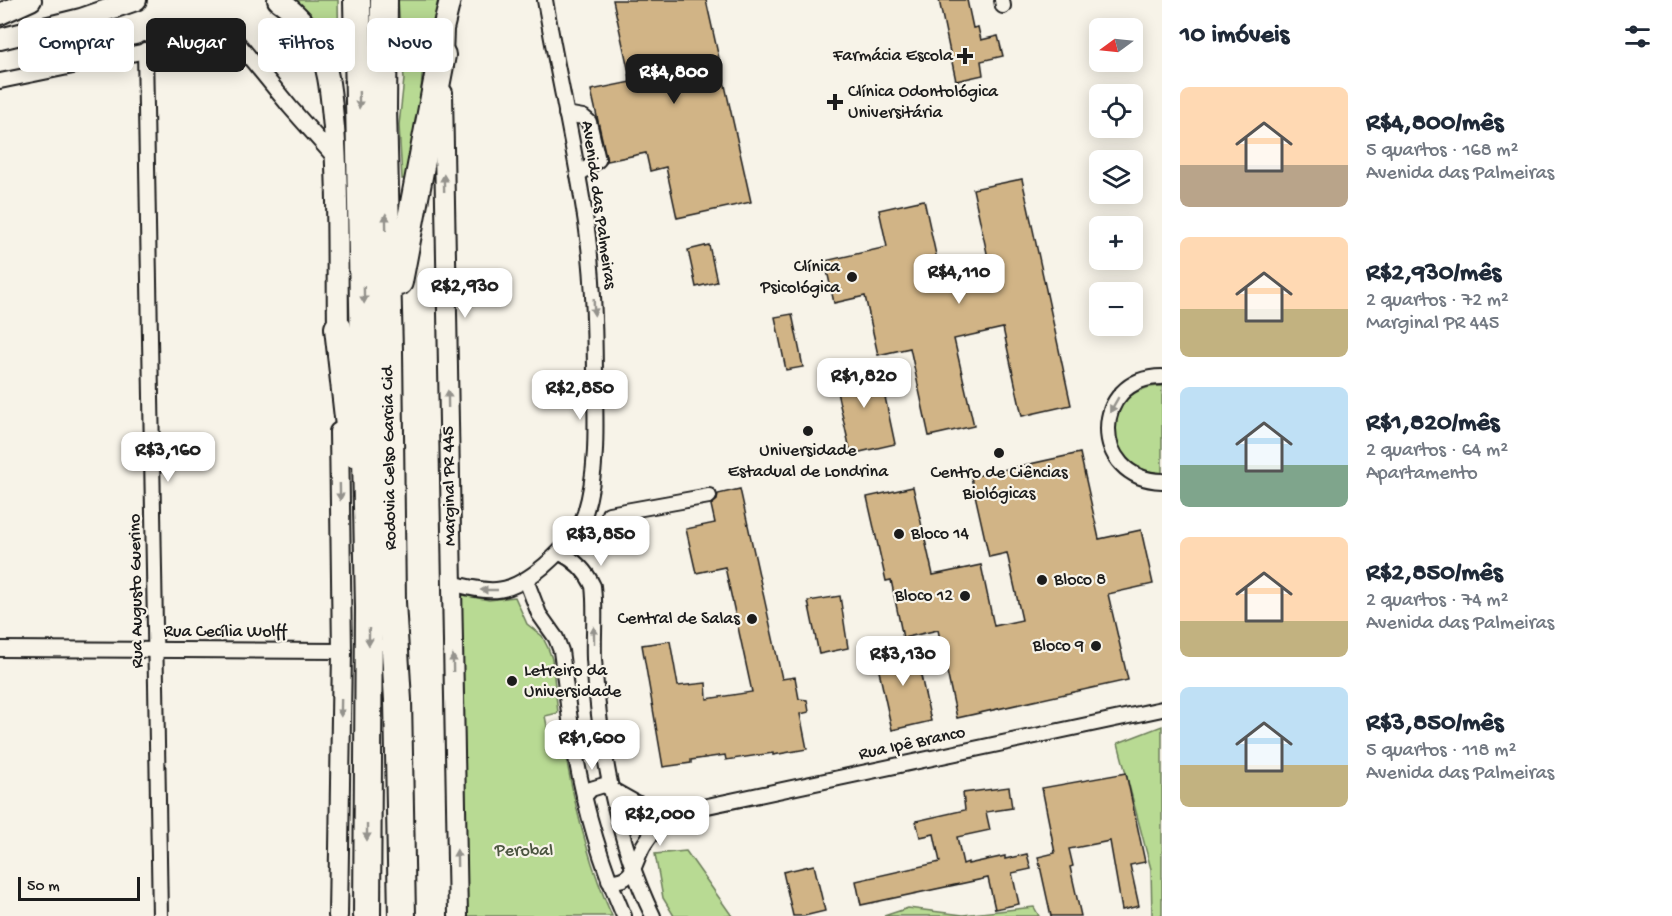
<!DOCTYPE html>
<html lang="pt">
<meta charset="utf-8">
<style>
:root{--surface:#fff;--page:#f6f6f7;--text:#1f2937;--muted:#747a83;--accent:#1c1c1c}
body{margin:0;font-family:"Gochi Hand",sans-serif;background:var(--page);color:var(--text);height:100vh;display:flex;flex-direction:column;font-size:22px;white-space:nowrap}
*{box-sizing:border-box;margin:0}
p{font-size:20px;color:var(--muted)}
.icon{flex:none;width:33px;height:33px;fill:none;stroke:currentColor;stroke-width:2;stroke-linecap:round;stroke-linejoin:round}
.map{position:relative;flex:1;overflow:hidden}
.side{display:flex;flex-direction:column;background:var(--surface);width:510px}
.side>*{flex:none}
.banner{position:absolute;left:18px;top:18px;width:570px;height:54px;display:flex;gap:12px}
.needle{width:39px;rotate:255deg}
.fabs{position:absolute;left:1089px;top:18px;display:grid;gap:12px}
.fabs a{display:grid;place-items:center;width:54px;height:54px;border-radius:9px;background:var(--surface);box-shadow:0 3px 15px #0003;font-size:30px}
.scale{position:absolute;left:18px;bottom:15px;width:122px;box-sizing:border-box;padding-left:6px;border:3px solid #1c1c1c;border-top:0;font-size:16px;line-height:21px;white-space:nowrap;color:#1c1c1c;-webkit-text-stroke:4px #f7f3e8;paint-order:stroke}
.price{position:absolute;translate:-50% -51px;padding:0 14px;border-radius:12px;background:#fff;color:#222;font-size:20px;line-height:39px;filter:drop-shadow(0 2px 3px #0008)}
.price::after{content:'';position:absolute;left:50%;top:36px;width:18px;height:14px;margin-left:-9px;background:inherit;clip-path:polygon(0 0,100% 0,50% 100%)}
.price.current{background:var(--accent);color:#fff}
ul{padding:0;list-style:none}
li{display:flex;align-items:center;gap:18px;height:150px;padding:0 18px}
li span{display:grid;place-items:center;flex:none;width:168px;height:120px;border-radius:9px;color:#555}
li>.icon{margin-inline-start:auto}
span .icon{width:72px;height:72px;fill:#fffc;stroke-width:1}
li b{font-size:26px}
h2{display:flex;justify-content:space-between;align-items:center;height:72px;padding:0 18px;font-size:26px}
.chip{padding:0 21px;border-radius:9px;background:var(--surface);box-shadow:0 3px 15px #0003;font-size:21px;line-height:54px}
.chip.current{background:var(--accent);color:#fff}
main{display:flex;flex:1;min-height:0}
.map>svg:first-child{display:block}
.green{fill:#b8da93;stroke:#6a7b58;stroke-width:1.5}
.building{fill:#d1b486;stroke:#1c1c1c;stroke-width:1.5}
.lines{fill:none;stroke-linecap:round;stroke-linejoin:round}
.minor-casing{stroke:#1c1c1c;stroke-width:18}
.tertiary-casing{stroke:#1c1c1c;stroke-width:22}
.secondary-casing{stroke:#1c1c1c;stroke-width:24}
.motorway-casing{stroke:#1c1c1c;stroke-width:30}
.minor{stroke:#f7f3e8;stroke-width:14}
.tertiary{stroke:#f7f3e8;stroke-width:18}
.secondary{stroke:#f7f3e8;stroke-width:20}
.motorway{stroke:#f7f3e8;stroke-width:26}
.oneway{fill:#94928c}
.poi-dot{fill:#1c1c1c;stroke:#f7f3e8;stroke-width:2}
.labels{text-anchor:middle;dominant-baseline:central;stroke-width:4.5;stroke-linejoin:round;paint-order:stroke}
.poi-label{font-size:18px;fill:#1c1c1c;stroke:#f7f3e8;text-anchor:end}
.street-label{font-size:18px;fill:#1c1c1c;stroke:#f7f3e8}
.park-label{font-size:18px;fill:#4b5540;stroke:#f7f3e8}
</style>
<main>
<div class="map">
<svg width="1162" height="916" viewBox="0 0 1162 916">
<rect width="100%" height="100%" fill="#f7f3e8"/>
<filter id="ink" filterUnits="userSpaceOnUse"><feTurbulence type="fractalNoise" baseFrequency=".0167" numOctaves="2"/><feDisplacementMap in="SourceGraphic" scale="12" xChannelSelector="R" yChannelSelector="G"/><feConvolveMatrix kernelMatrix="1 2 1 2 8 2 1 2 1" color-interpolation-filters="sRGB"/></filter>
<g filter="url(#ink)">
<g class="green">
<path d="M295 0H338L339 62C329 35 319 18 295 0Z"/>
<path d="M398 0H438L423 64 418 129 408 178 402 179 399 125 404 79Z"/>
<path d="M1162 386V473H1160C1097 467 1102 386 1162 386Z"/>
<path d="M457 594 489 600 515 597 527 624 542 636 548 648 552 659 558 713 545 716 549 736 562 734C572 796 586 858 612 916H464Z"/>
<path d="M1162 726V916H1152L1151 869 1118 743Z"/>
<path d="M686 851 732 916H674L663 898 655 854Z"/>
<path d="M1034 907 1039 916H884L908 908 963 915Z"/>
</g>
<g class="building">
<path d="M613 0H706L751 202 677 218 666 167 650 171 646 153 607 161 591 90 631 82Z"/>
<path d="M939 0H967L973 28 978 27 981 40 998 36 1003 56 981 61 983 75 956 81Z"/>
<path d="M1022 179 1071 405 1022 416 1003 328 954 339 974 426 929 436 910 348 878 355 865 296 834 303 825 261 887 247 879 210 924 200 943 287 992 276 973 189Z"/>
<path d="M709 245 717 282 696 287 688 250Z"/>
<path d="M792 314 803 367 786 370 775 317Z"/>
<path d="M878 364 895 444 851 454 833 374Z"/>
<path d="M1080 453 1099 539 1141 530 1153 584 1108 594 1128 680 957 718 938 630 903 638 891 580 886 581 867 497 913 487 933 575 981 565 994 626 1022 620 1007 553 989 557 971 477Z"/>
<path d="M740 489 782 679 795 677 799 699 807 700 809 712 800 714 807 749 773 755V753L726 760 725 755 691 760V763L663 767 642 645 670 641 678 686 706 683 707 699 752 692 725 567 696 573 686 529 715 523 711 505 717 500 718 494Z"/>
<path d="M840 596 848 648 819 654 808 601Z"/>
<path d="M914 644 931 721 892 730 875 653Z"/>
<path d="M1126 773 1145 862 1130 865 1139 906 1122 910 1110 841 1069 849 1073 866 1070 867 1081 916H1051L1038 857 1055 853 1042 788Z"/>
<path d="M1009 787 1012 808 986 812 990 830 957 837 963 864 968 862V864L1005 856V859L1027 854 1031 869 1012 873 1019 904 995 909 988 878 861 905 856 881 940 862 934 834 920 837 916 821 965 810 963 793Z"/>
<path d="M814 865 825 911 804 916H793L783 872Z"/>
</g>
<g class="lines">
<defs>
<g id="minor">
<path d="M1002 0 1003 6"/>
<path d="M145 50 160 916"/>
<path d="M0 81 224 35 237 42 290 107 336 159"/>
<path d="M566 114 583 117 589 122 598 160 578 175"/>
<path d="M1162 377C1091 377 1089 479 1162 481"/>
<path d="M609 514 709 496"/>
<path d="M560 553C575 560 586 571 593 586 596 610 593 635 594 659 599 742 616 841 653 916"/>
<path d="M526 580 539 614 556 638 561 651C566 685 569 719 575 752 585 809 601 863 624 916"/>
<path d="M452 583C493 595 510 594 544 566 560 552 578 534 585 513 597 474 596 431 595 391 595 331 594 270 584 210 573 140 557 70 545 0"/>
<path d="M0 649 342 651"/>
<path d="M584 797 591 789 604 785 636 803 670 814 1162 709"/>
<path d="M609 881C637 882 633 861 645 843 652 832 661 823 670 814"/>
</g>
<g id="tertiary">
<path d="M443 93 458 916"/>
<path d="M338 916 342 651 339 432"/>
</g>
<g id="secondary">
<path d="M278 0C294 11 308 25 317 43 330 69 331 99 334 128 339 194 337 262 338 328"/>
<path d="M0 14 31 0"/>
<path d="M0 39 81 19 136 0"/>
<path d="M442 55 443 29 450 0"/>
</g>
<g id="motorway">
<path d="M357 0 369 608 367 916"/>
<path d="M384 0 383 109 389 351 392 602 398 700 402 916"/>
<path d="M399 282 442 55"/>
<path d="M338 328 352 453"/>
</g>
</defs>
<use href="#minor" class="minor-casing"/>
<use href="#tertiary" class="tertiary-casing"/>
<use href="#secondary" class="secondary-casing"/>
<use href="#motorway" class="motorway-casing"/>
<use href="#minor" class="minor"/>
<use href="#tertiary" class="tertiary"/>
<use href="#secondary" class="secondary"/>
<use href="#motorway" class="motorway"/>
</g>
<defs><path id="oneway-solid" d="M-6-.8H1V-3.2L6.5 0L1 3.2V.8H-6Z" transform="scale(1.5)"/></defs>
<g class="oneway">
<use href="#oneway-solid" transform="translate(359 100) rotate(89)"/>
<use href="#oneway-solid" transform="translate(444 183) rotate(-91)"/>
<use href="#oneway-solid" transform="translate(386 222) rotate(-91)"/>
<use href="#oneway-solid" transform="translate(364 295) rotate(89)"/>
<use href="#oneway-solid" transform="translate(594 307) rotate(88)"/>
<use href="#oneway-solid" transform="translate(448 399) rotate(-91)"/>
<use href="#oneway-solid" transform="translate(1114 405) rotate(120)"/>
<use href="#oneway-solid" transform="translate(340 492) rotate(89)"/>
<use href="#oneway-solid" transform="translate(489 590) rotate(180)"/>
<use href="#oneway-solid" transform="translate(594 635) rotate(-90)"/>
<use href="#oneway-solid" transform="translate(369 637) rotate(90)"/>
<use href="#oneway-solid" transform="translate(453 663) rotate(-91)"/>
<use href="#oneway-solid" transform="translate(341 708) rotate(91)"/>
<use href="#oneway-solid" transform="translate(367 832) rotate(90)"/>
<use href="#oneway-solid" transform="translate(457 858) rotate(-91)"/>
</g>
</g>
<g class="poi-dot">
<path d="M962 47h6v6h6v6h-6v6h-6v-6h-6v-6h6z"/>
<path d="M832 93h6v6h6v6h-6v6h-6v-6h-6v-6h6z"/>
<circle cx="852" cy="277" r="6"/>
<circle cx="808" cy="431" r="6"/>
<circle cx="999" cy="453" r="6"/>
<circle cx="899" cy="534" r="6"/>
<circle cx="1042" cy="580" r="6"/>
<circle cx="965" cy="596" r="6"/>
<circle cx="752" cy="619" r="6"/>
<circle cx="1096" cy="646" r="6"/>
<circle cx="512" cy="681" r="6"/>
</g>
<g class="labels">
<g class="poi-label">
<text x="953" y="56">Farmácia Escola</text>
<text x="848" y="92" text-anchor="start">Clínica Odontológica<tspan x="848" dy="21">Universitária</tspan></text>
<text x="840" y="267">Clínica<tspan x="840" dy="21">Psicológica</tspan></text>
<text x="808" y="451" text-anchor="middle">Universidade<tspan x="808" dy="21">Estadual de Londrina</tspan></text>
<text x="999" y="473" text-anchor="middle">Centro de Ciências<tspan x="999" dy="21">Biológicas</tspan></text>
<text x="911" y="534" text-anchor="start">Bloco 14</text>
<text x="1054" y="580" text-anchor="start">Bloco 8</text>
<text x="953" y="596">Bloco 12</text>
<text x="740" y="619">Central de Salas</text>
<text x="1084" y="646">Bloco 9</text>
<text x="524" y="671" text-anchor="start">Letreiro da<tspan x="524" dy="21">Universidade</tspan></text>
</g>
<g class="street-label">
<text transform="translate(598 205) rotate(82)">Avenida das Palmeiras</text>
<text transform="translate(390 458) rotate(-91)">Rodovia Celso Garcia Cid</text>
<text transform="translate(450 486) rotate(-91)">Marginal PR 445</text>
<text transform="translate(137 591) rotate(-91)">Rua Augusto Guerino</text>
<text x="225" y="632">Rua Cecília Wolff</text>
<text transform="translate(912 744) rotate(-12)">Rua Ipê Branco</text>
</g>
<g class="park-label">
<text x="524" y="851">Perobal</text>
</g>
</g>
</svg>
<div class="fabs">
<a><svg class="needle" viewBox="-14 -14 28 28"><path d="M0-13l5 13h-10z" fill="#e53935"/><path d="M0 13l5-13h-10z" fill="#747a83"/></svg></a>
<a><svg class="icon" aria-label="locate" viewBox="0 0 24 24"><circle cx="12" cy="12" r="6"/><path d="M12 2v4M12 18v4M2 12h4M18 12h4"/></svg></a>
<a><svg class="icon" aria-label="layers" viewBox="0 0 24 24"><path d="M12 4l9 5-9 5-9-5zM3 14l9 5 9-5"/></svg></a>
<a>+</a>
<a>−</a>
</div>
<div class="scale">50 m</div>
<b class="price current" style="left:674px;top:105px">R$4,800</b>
<b class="price" style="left:959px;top:305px">R$4,110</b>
<b class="price" style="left:465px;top:319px">R$2,930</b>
<b class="price" style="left:864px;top:409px">R$1,820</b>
<b class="price" style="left:580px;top:421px">R$2,850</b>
<b class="price" style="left:168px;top:483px">R$3,160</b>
<b class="price" style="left:601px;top:567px">R$3,850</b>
<b class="price" style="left:903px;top:687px">R$3,130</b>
<b class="price" style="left:592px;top:771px">R$1,600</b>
<b class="price" style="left:660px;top:847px">R$2,000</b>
<div class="banner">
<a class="chip">Comprar</a>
<a class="chip current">Alugar</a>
<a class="chip">Filtros</a>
<a class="chip">Novo</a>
</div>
</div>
<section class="side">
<h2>10 imóveis<svg class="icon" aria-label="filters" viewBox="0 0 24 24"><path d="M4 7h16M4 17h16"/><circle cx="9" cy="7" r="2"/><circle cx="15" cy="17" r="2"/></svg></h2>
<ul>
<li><span style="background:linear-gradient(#ffd9b3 65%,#b9a48a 0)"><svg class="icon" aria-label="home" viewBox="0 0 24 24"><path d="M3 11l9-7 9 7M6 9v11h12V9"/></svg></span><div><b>R$4,800/mês</b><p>5 quartos · 168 m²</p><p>Avenida das Palmeiras</p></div></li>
<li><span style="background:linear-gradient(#ffd9b3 60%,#c2b280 0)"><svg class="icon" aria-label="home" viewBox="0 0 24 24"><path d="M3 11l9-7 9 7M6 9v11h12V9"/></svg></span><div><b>R$2,930/mês</b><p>2 quartos · 72 m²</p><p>Marginal PR 445</p></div></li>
<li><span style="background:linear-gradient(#bfe0f5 65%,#7fa58c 0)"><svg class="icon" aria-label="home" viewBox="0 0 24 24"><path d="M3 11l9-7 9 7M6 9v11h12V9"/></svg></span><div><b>R$1,820/mês</b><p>2 quartos · 64 m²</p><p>Apartamento</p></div></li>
<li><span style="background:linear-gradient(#ffd9b3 70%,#c2b280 0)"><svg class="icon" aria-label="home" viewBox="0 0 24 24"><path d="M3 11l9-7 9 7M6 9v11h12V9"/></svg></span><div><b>R$2,850/mês</b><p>2 quartos · 74 m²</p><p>Avenida das Palmeiras</p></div></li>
<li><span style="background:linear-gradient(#bfe0f5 65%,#c2b280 0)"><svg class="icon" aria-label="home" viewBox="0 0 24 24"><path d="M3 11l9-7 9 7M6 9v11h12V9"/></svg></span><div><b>R$3,850/mês</b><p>5 quartos · 118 m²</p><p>Avenida das Palmeiras</p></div></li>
</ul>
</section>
</main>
